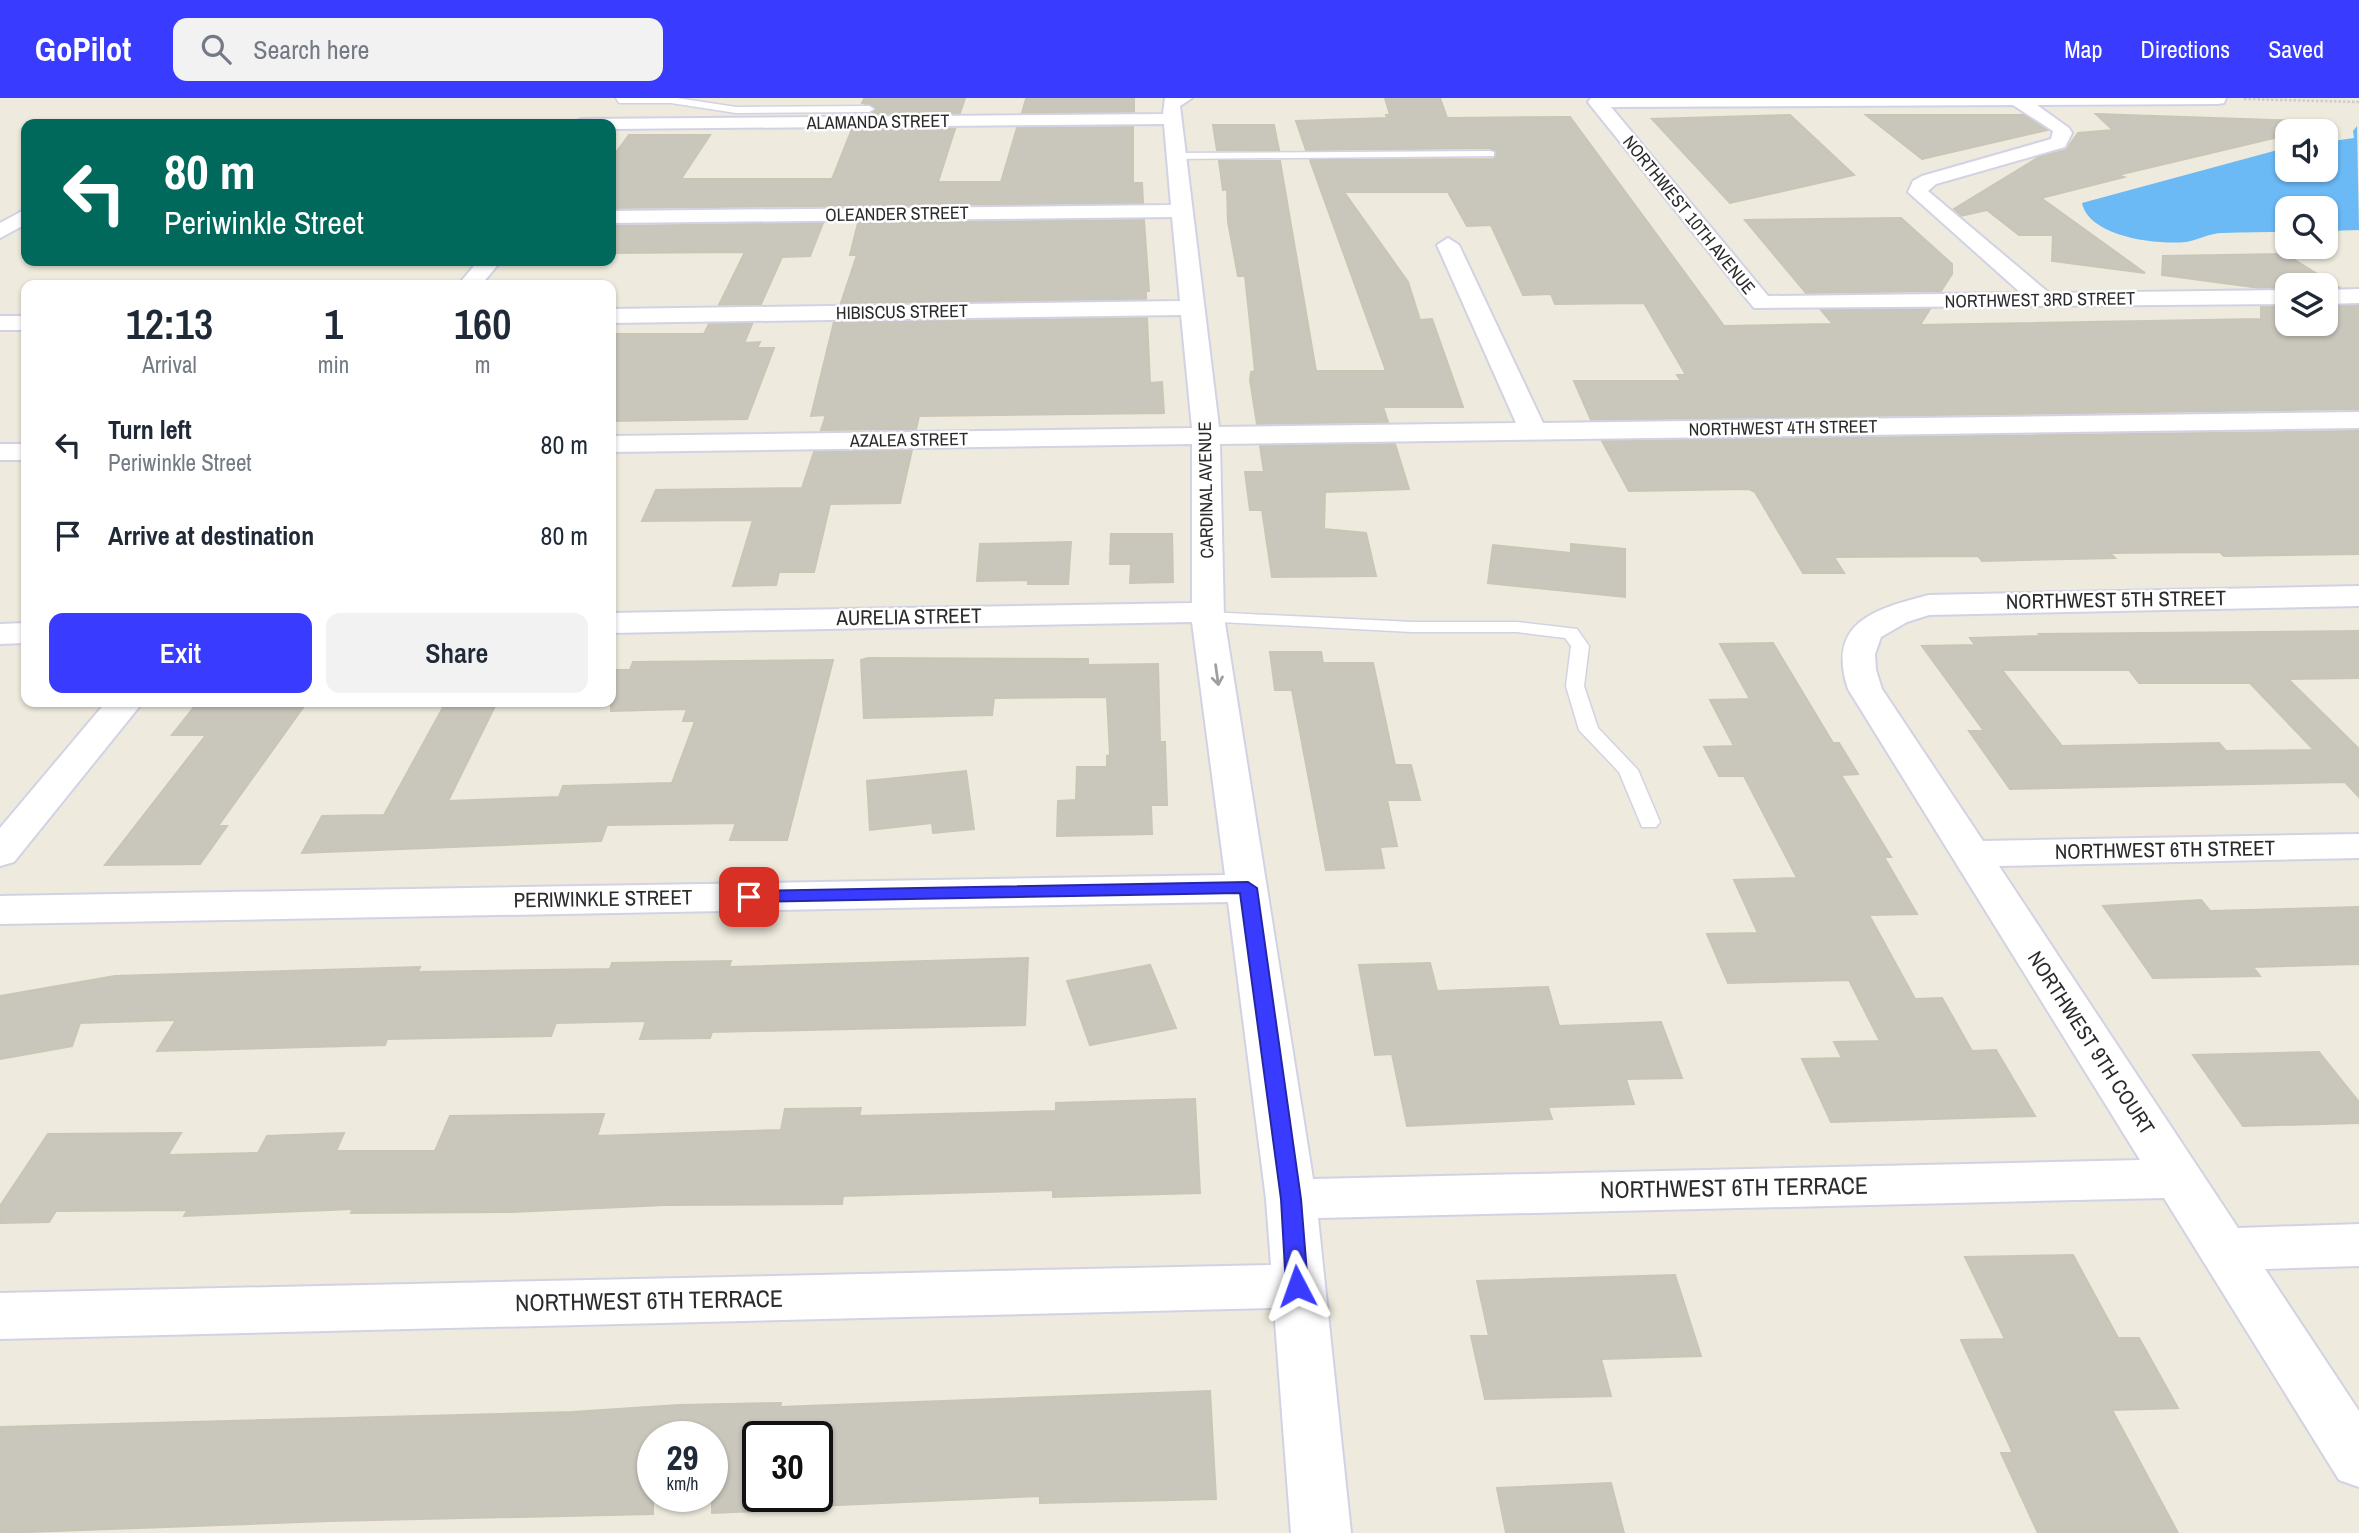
<!DOCTYPE html>
<html lang="en">
<head>
<meta charset="utf-8">
<style>
  body { margin:0; font-family:"Archivo Narrow",sans-serif; background:#f2f2f3; color:#1f2937; height:100vh; display:flex; flex-direction:column; font-size:26px; white-space:nowrap }
  * { box-sizing:border-box; margin:0 }
  p { font-size:23px; color:#747a83 }
  .icon { flex:none; width:38px; height:38px; fill:none; stroke:currentColor; stroke-width:2; stroke-linecap:round; stroke-linejoin:round }
  .map { position:relative; flex:1; overflow:hidden }
  .drawer { position:absolute; left:21px; top:182px; width:595px; height:427px; display:flex; flex-direction:column; background:#fff; border-radius:14px; box-shadow:0 2px 5px #0004 }
  .drawer>* { flex:none }
  .top-card { position:absolute; left:21px; top:21px; width:595px; height:147px; border-radius:14px; box-shadow:0 2px 5px #0004; background:#00695c; color:#fff; overflow:hidden }
  .buttons { position:absolute; left:2275px; top:21px; display:grid; gap:14px }
  .buttons a { display:grid; place-items:center; width:63px; height:63px; border-radius:14px; background:#fff; box-shadow:0 2px 5px #0004; font-size:35px }
  .speed { position:absolute; left:637px; top:1323px; display:flex; gap:14px; font-size:35px; font-weight:700; text-align:center }
  .speed>* { display:grid; place-content:center; width:91px; height:91px; border-radius:50%; background:#fff; box-shadow:0 2px 5px #0004; line-height:1 }
  .speed small { font-size:18px; font-weight:400 }
  .speed .limit { border:4px solid #111; border-radius:10px; background:#fff; color:#111 }
  .pin { position:absolute; display:grid; place-items:center; width:60px; height:60px; color:#fff; margin:-30px; border-radius:14px; box-shadow:0 4px 10px #0006 }
  .me { position:absolute; width:77px; margin:-38px; rotate:356deg; stroke-linejoin:round; filter:drop-shadow(0 0 5px #0008) }
  .turn { display:flex; align-items:center; gap:24px; height:147px; padding:0 28px; font-size:32px }
  .turn .icon { width:91px; height:91px; stroke-width:2.5 }
  .turn b { display:block; font-size:49px; line-height:60px }
  .eta { display:flex; justify-content:space-evenly; align-items:center; height:119px; text-align:center }
  .eta b { font-size:42px; font-weight:600; line-height:49px }
  .primary-button { display:flex; gap:14px; margin-top:auto; padding:14px 28px }
  .primary-button a { flex:1; height:80px; border-radius:14px; background:#393cff; color:#fff; font-size:28px; font-weight:600; line-height:80px; text-align:center }
  .primary-button a+a { background:#f2f2f3; color:#1f2937 }
  ul { padding:0; list-style:none }
  li { display:flex; align-items:center; gap:21px; height:91px; padding:0 28px }
  li div { flex:1 }
  li b { display:block; font-size:26px }
  li em { font-style:normal }
  header { display:flex; align-items:center; gap:42px; box-sizing:border-box; height:98px; padding:0 35px; background:#393cff; color:#fff }
  header strong { font-size:33px }
  nav { display:flex; gap:38px; margin-inline-start:auto; font-size:24px }
  .search { width:490px; height:63px; background:#f2f2f3; display:flex; align-items:center; gap:18px; box-sizing:border-box; padding:0 24px; border-radius:14px; color:#747a83; font-size:26px }
  .map>svg:first-child { display:block }
</style>
</head>
<body>
<header>
<strong>GoPilot</strong>
<div class="search"><svg class="icon" aria-label="search" viewBox="0 0 24 24"><circle cx="10" cy="10" r="6"/><path d="M15 15l6 6"/></svg>Search here</div>
<nav><a>Map</a><a>Directions</a><a>Saved</a></nav>
</header>
<div class="map">
<svg width="2359" height="1435" viewBox="0 0 2359 1435">
  <rect width="100%" height="100%" fill="#eeeadd"/>
  <!-- water -->
  <path fill="#6bb9f5" d="M2357,28L2359,132L2326,133V110H2287V134C2266,134 2244,134 2222,135C2210,135 2198,142 2186,144C2157,147 2089,139 2082,105L2285,50L2287,49V72H2326V44L2354,40L2353,33Z"/>
  <!-- building -->
  <g fill="#c9c6bc" stroke="#cac6b6" stroke-width="2" fill-rule="evenodd">
    <path d="M965,0L960,15L871,16L876,12L875,9L862,5L864,1Z"/>
    <path d="M1134,0V14L1022,15L1026,1Z"/>
    <path d="M1385,0H1440L1447,20L1570,19L1724,228L1833,226L1821,212L1930,211L1920,227L2261,221V209H2287V226H2326V208H2359V311L1591,322L1574,283H1681L1677,277H1686L1644,205L1555,206L1551,196L1523,197L1491,127L1467,128L1448,94H1344L1408,184L1420,222L1432,221L1463,309H1383L1388,324L1257,326L1250,282L1251,274L1255,273L1245,178H1238L1228,124L1227,91L1223,92L1219,63H1280L1316,273H1386L1310,62L1494,61L1497,54L1490,50L1306,52L1296,23L1387,20L1386,17H1390Z"/>
    <path d="M2096,16L2302,23L2303,33H2287V37L2118,77L2124,79L2041,100L2145,175L2052,163L2053,137H2019L1987,112L1961,118L1954,111L2039,59L2066,52L2078,35L2113,32Z"/>
    <path d="M1790,17L1854,77L1730,105L1652,21Z"/>
    <path d="M1866,17H2024L2047,32L1922,61Z"/>
    <path d="M1213,27H1274L1279,52H1217Z"/>
    <path d="M1133,29V85H1142L1143,105L611,110V61L629,37H710L681,81H832L852,31H955L938,84H1001L1017,30Z"/>
    <path d="M1901,120L1952,166V176L1941,193L1806,195L1745,122Z"/>
    <path d="M1144,122L1149,193H1146V201L841,205L857,157H850L858,125Z"/>
    <path d="M823,125L810,158L782,159L761,206L719,207L745,154L611,155V128Z"/>
    <path d="M2285,156L2338,189L2260,190L2162,177L2163,158Z"/>
    <path d="M1147,220L1150,285L1162,284L1164,315L919,318L916,331L821,332L826,317L811,318L834,224Z"/>
    <path d="M709,226H752L744,245L760,244L757,250H774L747,321L611,323V236H704Z"/>
    <path d="M2359,333V456L2224,458L2220,454L2110,455L2115,460L1982,463L1978,458L1834,459L1844,475H1803L1755,394L1749,391L1629,393L1602,343Z"/>
    <path d="M1395,346L1409,391L1325,394L1324,431L1366,435L1376,478L1272,479L1262,412H1250L1245,374H1264L1260,348Z"/>
    <path d="M912,352L900,405L830,406L814,474H779L776,487L733,488L753,422L642,423L656,392L802,390L814,354Z"/>
    <path d="M1111,436H1172L1173,484L1130,485L1131,466H1110Z"/>
    <path d="M1071,444L1068,486H1028V482L977,483L980,446Z"/>
    <path d="M1571,446L1625,451V499L1488,485L1493,447L1571,455Z"/>
    <path d="M2359,533V580L2288,581L2359,651V699L2345,684L2010,691L1969,633H1984L1922,548L1975,547L1970,540L2041,538L2039,536ZM2002,572H2129L2139,585H2250L2314,652L2226,653L2219,645L2062,648Z"/>
    <path d="M1773,545L1833,645H1839L1858,676L1841,677L1891,759H1884L1917,816L1869,817L1915,901L1942,900L1972,953L1996,952L2035,1018L1831,1024L1802,961L1842,960L1834,944L1880,943L1849,882L1728,885L1707,836L1758,835L1734,782L1797,780L1744,678H1719L1704,649L1734,648L1710,602L1750,601L1720,546Z"/>
    <path d="M1270,554H1321L1323,565H1373L1395,667H1411L1420,702H1387L1397,748L1380,749L1384,770L1326,772L1292,592H1275Z"/>
    <path d="M868,560L1088,561V567L1158,566L1160,644H1165L1167,707H1151L1152,736L1057,738L1058,703L1076,702L1077,669H1107V658L1110,657L1107,599L994,600L992,617L864,620L861,562Z"/>
    <path d="M833,562L787,742H730L736,725L607,727L601,743L302,755L322,718L384,717L446,604H497L448,703L559,699L563,688L672,685L695,623H683L687,611L611,613V572H630L633,564Z"/>
    <path d="M198,604H307L218,728H227L200,766L105,767L206,637H172Z"/>
    <path d="M966,673L974,731L933,735L932,725L870,732L867,683Z"/>
    <path d="M2201,802L2210,813L2359,809V866L2253,869L2260,878L2153,880L2103,808Z"/>
    <path d="M1028,860L1025,927L712,934L710,940L640,941L646,923L556,925L551,938L387,941L385,947L157,953L176,922L80,925L72,948L0,961V898L115,878L420,869L418,874L610,871L612,865L731,863L729,869Z"/>
    <path d="M1430,865L1437,893L1548,889L1559,928L1661,924L1682,980L1626,981L1634,1006L1548,1009L1552,1021L1407,1028L1392,956L1375,957L1359,867Z"/>
    <path d="M1150,867L1176,930L1090,947L1067,883Z"/>
    <path d="M2319,954L2359,1004V1025L2243,1028L2193,957Z"/>
    <path d="M1195,1001L1200,1095L1053,1099V1092L843,1098L842,1106L665,1107L512,1114L351,1115L353,1111L184,1118L188,1112L56,1113L49,1124L0,1125V1108L48,1036L181,1035L168,1057L258,1055L267,1038L344,1035L336,1053H435L450,1018L604,1016L597,1038L781,1032L785,1011L861,1010L859,1018L1056,1013V1005Z"/>
    <path d="M2073,1157L2118,1240H2139L2178,1310L2112,1312L2178,1435H2038L2001,1355H2013L1961,1242L2005,1241L1965,1159Z"/>
    <path d="M1675,1177L1701,1258L1601,1261L1611,1298L1485,1301L1471,1238H1489L1477,1183Z"/>
    <path d="M1210,1293L1216,1401L1040,1405V1398L817,1408V1339H758V1413L712,1415V1339H653V1416L329,1423L0,1435V1329L572,1314L679,1307L781,1305L780,1309Z"/>
    <path d="M1611,1385L1624,1435H1506L1497,1390Z"/>
  </g>
  <g fill="none" stroke-linecap="round" stroke-linejoin="round">
    <!-- service casing -->
    <g stroke="#d2d2e5" stroke-width="3">
      <g id="service">
        <path d="M616,0H677L736,9L869,8L874,11L869,14L736,15L671,5H619Z"/>
        <path d="M1490,53L1494,54V58L1178,61L1173,58L1178,55Z"/>
        <path d="M1208,514L1412,524H1517L1577,531L1589,548L1584,588L1598,630L1638,672L1660,724L1656,729H1642L1619,674L1579,632L1566,588L1571,548L1565,540L1517,534H1412L1202,523L1199,519Z"/>
      </g>
    </g>
    <!-- minor casing -->
    <g stroke="#d2d2e5" stroke-width="4">
      <g id="minor">
        <path d="M1165,0H1192L1180,8L1219,329L1516,325L1437,147L1448,140L1459,147L1543,325L2359,314V330L1220,346L1224,519L1313,1081L2140,1062L1848,591C1826,524 1875,511 1929,497L2359,488V508L1929,517L1907,524L1881,539L1875,556L1876,572L1882,591L1983,743L2359,736V760L1999,768L2238,1130L2359,1126V1168L2265,1171L2359,1313V1389L2339,1382L2164,1100L1318,1120L1351,1435H1291L1274,1210L0,1241V1195L1271,1167L1266,1101L1228,804L0,826V798L1225,777L1192,524L611,535V515L1192,505V346L611,354V338L1192,330L1181,217L611,225V211L1180,203L1172,119L611,125V113L1171,107L1164,26L611,31V26H572L581,21L1163,16Z"/>
        <path d="M1591,0H2226L2224,5L2218,6L2037,7L2069,30L2072,35L2065,49L1936,86L1928,93L2049,195L2287,192V206L1754,210L1591,8L1588,4ZM2013,7L2053,33L2051,41L1922,78L1913,83L1908,94L2021,195L1768,198L1611,9Z"/>
        <path d="M26,111V126L0,140V125Z"/>
        <path d="M478,163H501L481,187H458Z"/>
        <path d="M2359,191V205L2326,206V192Z"/>
        <rect x="0" y="218" width="26" height="14"/>
        <rect x="0" y="346" width="26" height="16"/>
        <path d="M26,525V545L0,546V526Z"/>
        <path d="M106,604H143L14,764L0,768V730Z"/>
      </g>
    </g>
    <!-- path -->
    <path stroke="#ccc" stroke-width="2.5" stroke-dasharray="2.5 2" stroke-linecap="butt" d="M2244,1L2359,4"/>
    <!-- service -->
    <use href="#service" fill="#fff" fill-rule="evenodd"/>
    <!-- minor -->
    <use href="#minor" fill="#fff" fill-rule="evenodd"/>
  </g>
  <!-- one-way arrows -->
  <defs><path id="oneway-shaft" d="M-6 0H5M1.5-3L5.5 0L1.5 3" fill="none" stroke-width="1.6" stroke-linecap="round" stroke-linejoin="round" transform="scale(1.75)"/></defs>
  <use stroke="#a0a0a0" href="#oneway-shaft" transform="translate(1217 577) rotate(82)"/>
  <!-- route -->
  <path fill="#393cff" stroke="#2527a6" stroke-width="2" d="M1248,784L1257,790L1301,1101L1308,1188L1305,1194L1297,1197L1289,1194L1286,1188L1281,1101L1240,795L749,804L740,799L749,793Z"/>
  <g text-anchor="middle" stroke-width="5" stroke-linejoin="round" paint-order="stroke">
    <!-- far-street labels -->
    <g font-size="18" fill="#2b2b2b" stroke="#fff">
      <text transform="translate(878 24) rotate(-1)" y="6">ALAMANDA STREET</text>
      <text transform="translate(897 116) rotate(-1)" y="6">OLEANDER STREET</text>
      <text transform="translate(1689 117) rotate(51)" y="6">NORTHWEST 10TH AVENUE</text>
      <text transform="translate(2040 202) rotate(-1)" y="6">NORTHWEST 3RD STREET</text>
      <text transform="translate(902 214) rotate(-1)" y="6">HIBISCUS STREET</text>
      <text transform="translate(1783 330) rotate(-1)" y="6">NORTHWEST 4TH STREET</text>
      <text transform="translate(909 342) rotate(-1)" y="6">AZALEA STREET</text>
      <text transform="translate(1206 392) rotate(-91)" y="6">CARDINAL AVENUE</text>
    </g>
    <!-- street labels -->
    <g font-size="21" fill="#2b2b2b" stroke="#fff">
      <text transform="translate(2116 502) rotate(-1)" y="7">NORTHWEST 5TH STREET</text>
      <text transform="translate(909 519) rotate(-1)" y="7">AURELIA STREET</text>
      <text transform="translate(2165 752) rotate(-1)" y="7">NORTHWEST 6TH STREET</text>
      <text transform="translate(603 801) rotate(-1)" y="7">PERIWINKLE STREET</text>
      <text transform="translate(2091 945) rotate(57)" y="7">NORTHWEST 9TH COURT</text>
    </g>
    <!-- near-street labels -->
    <g font-size="24" fill="#2b2b2b" stroke="#fff">
      <text transform="translate(1734 1090) rotate(-1)" y="8">NORTHWEST 6TH TERRACE</text>
      <text transform="translate(649 1203) rotate(-1)" y="8">NORTHWEST 6TH TERRACE</text>
    </g>
  </g>
</svg>
<div class="buttons">
<a><svg class="icon" aria-label="sound" viewBox="0 0 24 24"><path d="M4 9h4l5-4v14l-5-4H4zM17 9q2 3 0 6"/></svg></a>
<a><svg class="icon" aria-label="search" viewBox="0 0 24 24"><circle cx="10" cy="10" r="6"/><path d="M15 15l6 6"/></svg></a>
<a><svg class="icon" aria-label="layers" viewBox="0 0 24 24"><path d="M12 4l9 5-9 5-9-5zM3 14l9 5 9-5"/></svg></a>
</div>
<div class="speed"><div>29<small>km/h</small></div><div class="limit">30</div></div>
<div class="pin" style="left:749px;top:799px;background:#d93025"><svg class="icon" aria-label="arrive" viewBox="0 0 24 24"><path d="M6 21V4h12l-3 4 3 4H6"/></svg></div>
<svg class="me" style="left:1297px;top:1188px" viewBox="-20 -20 40 40"><path d="M0-17L14 15 0 8-14 15z" fill="#393cff" stroke="#fff" stroke-width="4"/></svg>
<div class="top-card">
<div class="turn"><svg class="icon" aria-label="left" viewBox="0 0 24 24"><path d="M17 20v-9H6M10 6l-5 5 5 5"/></svg><div><b>80 m</b>Periwinkle Street</div></div>
</div>
<section class="drawer">
<div class="eta">
<div><b>12:13</b><p>Arrival</p></div>
<div><b>1</b><p>min</p></div>
<div><b>160</b><p>m</p></div>
</div>
<ul>
<li><svg class="icon" aria-label="left" viewBox="0 0 24 24"><path d="M17 20v-9H6M10 6l-5 5 5 5"/></svg><div><b>Turn left</b><p>Periwinkle Street</p></div><em>80 m</em></li>
<li><svg class="icon" aria-label="arrive" viewBox="0 0 24 24"><path d="M6 21V4h12l-3 4 3 4H6"/></svg><div><b>Arrive at destination</b></div><em>80 m</em></li>
</ul>
<div class="primary-button"><a>Exit</a><a>Share</a></div>
</section>
</div>
</body>
</html>
